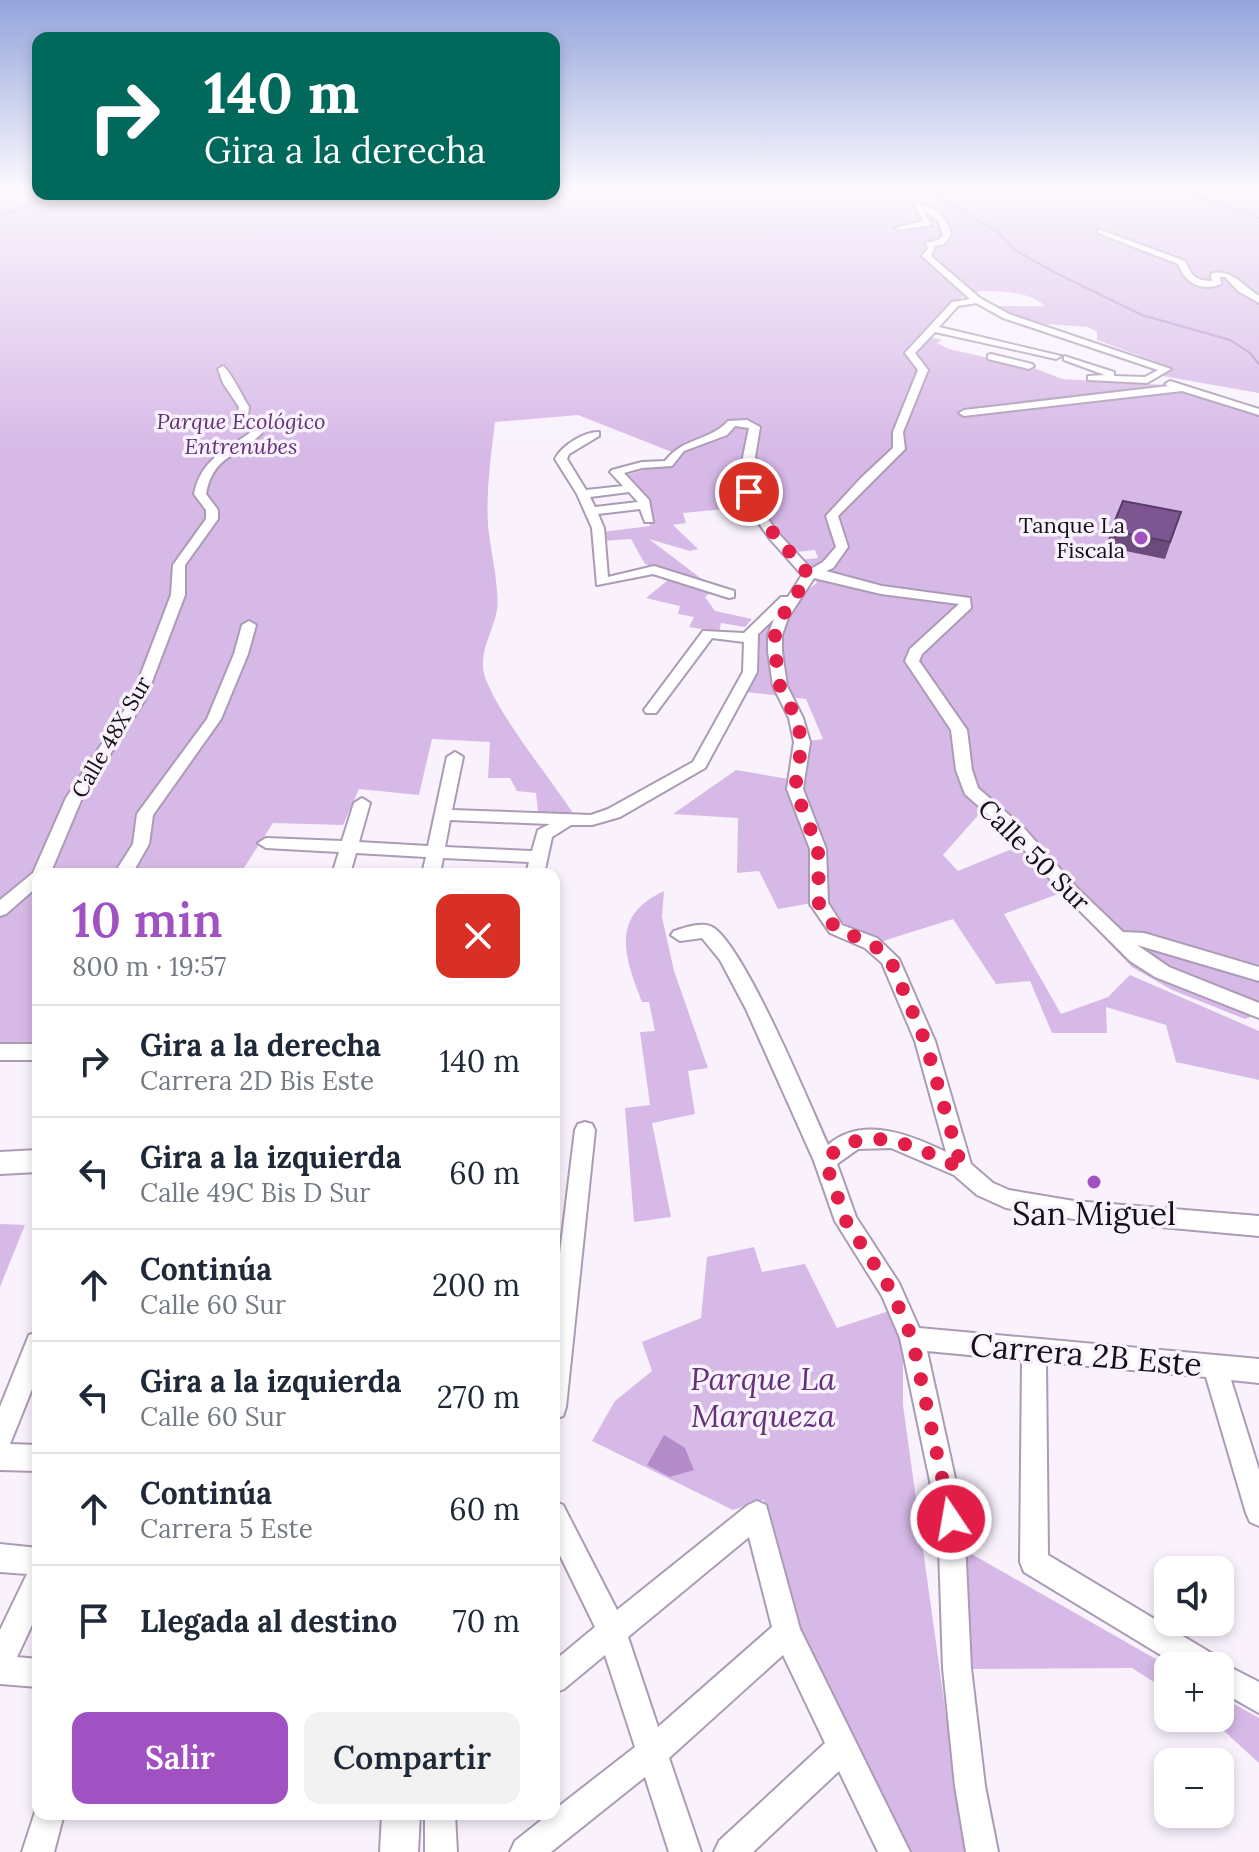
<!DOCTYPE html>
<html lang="es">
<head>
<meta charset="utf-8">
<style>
  body { margin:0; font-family:Lora,serif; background:#f2f2f3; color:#1f2937; height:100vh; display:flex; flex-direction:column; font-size:30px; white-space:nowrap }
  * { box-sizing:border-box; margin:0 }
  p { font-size:26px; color:#747a83 }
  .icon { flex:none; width:44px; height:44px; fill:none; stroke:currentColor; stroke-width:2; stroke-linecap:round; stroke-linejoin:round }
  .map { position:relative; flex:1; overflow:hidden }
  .sheet { position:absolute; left:32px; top:868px; width:528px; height:952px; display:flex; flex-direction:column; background:#fff; border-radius:16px; box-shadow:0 4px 12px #0003 }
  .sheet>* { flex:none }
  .hud { position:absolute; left:32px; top:32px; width:528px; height:168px; border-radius:16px; box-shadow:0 4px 12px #0003; background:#00695c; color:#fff; overflow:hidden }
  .tools { position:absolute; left:1154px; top:1556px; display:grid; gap:16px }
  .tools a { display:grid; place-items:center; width:80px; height:80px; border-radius:16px; background:#fff; box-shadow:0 4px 12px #0003; font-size:40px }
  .pin { position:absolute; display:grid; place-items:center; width:68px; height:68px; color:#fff; margin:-34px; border:4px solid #fff; border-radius:50%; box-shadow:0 2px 8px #0007 }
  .me { position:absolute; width:88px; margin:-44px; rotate:348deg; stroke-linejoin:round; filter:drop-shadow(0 0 6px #0008) }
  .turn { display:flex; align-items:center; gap:28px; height:168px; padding:0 40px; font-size:36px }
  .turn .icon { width:104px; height:104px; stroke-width:2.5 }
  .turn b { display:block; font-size:56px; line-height:68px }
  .round { display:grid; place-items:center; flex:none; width:84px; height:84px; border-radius:16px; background:#f2f2f3 }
  .head { display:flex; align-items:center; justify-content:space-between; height:136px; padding:0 40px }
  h1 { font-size:48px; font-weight:600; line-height:60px; color:#a052c3 }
  .button { display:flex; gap:16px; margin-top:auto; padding:16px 40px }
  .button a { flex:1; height:92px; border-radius:16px; background:#a052c3; color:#fff; font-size:32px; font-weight:600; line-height:92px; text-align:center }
  .button a+a { background:#f2f2f3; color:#1f2937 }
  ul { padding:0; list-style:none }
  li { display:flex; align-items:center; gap:24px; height:112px; padding:0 40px; border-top:2px solid #e0e1e3 }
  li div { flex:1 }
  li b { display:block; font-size:30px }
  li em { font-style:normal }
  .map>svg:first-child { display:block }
</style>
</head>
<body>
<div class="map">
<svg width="1259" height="1852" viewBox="0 0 1259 1852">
  <rect width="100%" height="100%" fill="#f9f2fd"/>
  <!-- green -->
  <g fill="#d7b9e7" fill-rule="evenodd">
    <path d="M0,191H38V194H554V191H1259V393L1162,376L1173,368L1097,340V332L1088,327L1032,323L995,306H1045C1033,295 1021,294 1005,292C962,286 947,305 920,335L942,340L937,343L949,349L1037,369L1062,379L1164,385L1259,415V1014L1245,1019L1172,990L1132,967L1061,893L1004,914L1061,1014L1108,997L1130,975L1259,1031V1080L1176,1062L1166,1025L1106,1007L1107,1033H1052L1030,981L996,984L953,919L880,942C857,932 836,926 829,900L778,909L759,871L737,873L738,818L673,814L736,770L806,782L809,741L823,739L806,699L746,692L759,664C757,656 753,647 756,639C762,620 801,595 817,583L800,560L818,558L815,550L796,552L777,535L756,506L683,513L686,523L673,525L698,549L690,551L649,539L715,589L705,597L715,611L752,619L745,627L721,623L719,632L689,627L694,617L678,614L680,606L646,598L674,575L645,564L631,539L603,541L602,532L650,526L647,505L626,475L654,467L671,468L682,456L578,415L495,422C491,456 486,490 488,525C490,548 500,589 497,610C493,633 476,655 486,680C503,721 547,774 573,813L539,820L536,793L517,791L510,778H488L490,742L432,739L419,795L359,789L343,825L273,823L240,874H38V1055L0,1053ZM981,812L1019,846L958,871L943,855Z"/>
    <path d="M664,891L662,917L674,971L708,1068L688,1071L695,1114L652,1123L671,1217L634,1222L625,1108L650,1105L640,1032L655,1031L649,1002H642C624,956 610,916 664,891Z"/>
    <path d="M0,1224L25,1225L0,1287Z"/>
    <path d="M754,1247L762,1272L805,1264L837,1328L892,1310L903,1345V1405L965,1852H909L796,1629L764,1500L733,1510L592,1441L615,1401L652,1371L642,1342L701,1318L707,1257Z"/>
    <path d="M961,1548L1168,1666V1691L1132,1668L973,1669Z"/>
    <path d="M1220,1696L1259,1718V1763L1210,1718H1220Z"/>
  </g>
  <!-- water -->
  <path fill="#b48bc9" d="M664,1435L685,1448L694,1470L670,1477L647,1465Z"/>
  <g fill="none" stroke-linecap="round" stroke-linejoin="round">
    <!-- stream -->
    <g stroke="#b48bc9" stroke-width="2">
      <path d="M932,191L997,232L1018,252L1058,274L1142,315L1230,340L1250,353L1259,364"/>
      <path d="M1184,191L1259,218"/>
      <path d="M0,217L57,194"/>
    </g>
    <!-- minor casing -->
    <g stroke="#ac9bb5" stroke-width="4">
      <g id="minor">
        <path d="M914,204C934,205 947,216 951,235L944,244L935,246L931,256L980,298L1009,314L1171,369L1147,383L1088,380V376L1105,375L1064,360V356L1114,372V376L1145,377L1158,370L1003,318L976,303L958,306L939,327L1061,356L1056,359L935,332L915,353L928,370L903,432L905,449L838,516L848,547L833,568L826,571L882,586L970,598L971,608L922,654L919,661L967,730L972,770L978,788L1023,827L1077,888L1123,932L1144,933L1259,967V981L1137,945L1169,967L1259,1003V1018L1155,977L1130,961L1065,896L1011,835L965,794L956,770L951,730L905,661L910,649L959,604L881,594L814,578L788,618L782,635V651L787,686L803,718L810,742L803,789L826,849L828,903L842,925L877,938L899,959L935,1041L971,1164L993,1183L1009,1190L1074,1201L1259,1216V1236L1074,1219L1006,1208L977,1195L954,1175L891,1148L858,1149L837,1164L856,1217L899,1283L919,1328L1259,1359V1383L1231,1380L1259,1470V1526L1250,1522L1246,1513L1206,1377L1046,1362L1048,1555L1216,1656L1218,1661L1259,1682V1713L1220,1691V1666H1179L1024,1572L1020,1562L1022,1360L927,1351L964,1519L971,1668L985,1786L998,1852H966L955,1786L943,1668L938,1519L900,1338L882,1296L835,1221L814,1161L746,1009L720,960L702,938L680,941L671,935L674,931C683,928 700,922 710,926C741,937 811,1108 828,1145C862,1115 911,1135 946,1152L915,1041L882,963L865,948L830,933L810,904V849L787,789L794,742L789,718L773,686L768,651V635L774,619L758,634L757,672L705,768L620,817L592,825H571L552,837L544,874H526L529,862L443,858L440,874H422L426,857L356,853L350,874H332L339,852L266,848L258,843L266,838L342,841L354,803L362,798L370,803L359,842L428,846L447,757L455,752L463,757L452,810L591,815L608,809L693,762L743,672L744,642L712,638L656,713H646L644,710L703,631L744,633L781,597H788L802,575L770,539L740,497L750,481L743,457L749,428L735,426L727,435L684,451L672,466L642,468L624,473L649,500L653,522H645L640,509L598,514L604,528L608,577L654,566L734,591V597L729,598L653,574L597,585L592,528L577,494L555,459C561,446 585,431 599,432V436L569,454L567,459L586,490L623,486L610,472L612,470L642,462L665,461C685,436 709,442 728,421L747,420L760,427L755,457L762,481L752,497L778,533L811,569L823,562L836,547L826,516L861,478L893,448V432L918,370L905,353L952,302L970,299L922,256L928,248L926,243L938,240L943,235L938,221L923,210L931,225L899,230L895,228L923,221ZM629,492L638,502L595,507L590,497ZM450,820L550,824L538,830L532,851L445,847Z"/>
        <path d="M1098,229L1185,261C1193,277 1194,280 1212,281L1211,274C1230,267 1243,286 1259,296V303L1238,291L1225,277H1220L1221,284C1202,292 1185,284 1178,264L1098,233Z"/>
        <path d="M991,354L1032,364L1034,366L1029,369L988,359V355Z"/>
        <path d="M223,366C231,372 242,396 249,407L248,416L259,423L262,433C238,457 213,455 206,494L218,510V519L185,565V595L145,700L82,798L50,874H38V886L6,914L0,916V900L33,873L66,798L131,700L171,595L173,565L206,519V510L194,494C201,459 225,451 251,432L250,427L237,417L239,407L223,383L218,369Z"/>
        <path d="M1170,381L1259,409V415L1182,391L964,416L959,413L964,410L1168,386L1165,384Z"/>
        <path d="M249,621L256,625L248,654L221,719L153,815L149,844L132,874H114L133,844L137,814L207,719L234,654L242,625Z"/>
        <rect x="0" y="1044" width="38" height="16"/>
        <path d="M585,1122L592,1124L595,1130L566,1407L563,1416L554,1419V1302L575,1130L578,1124Z"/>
        <path d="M38,1332V1374L10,1444L38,1445V1471L0,1470V1407L29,1335Z"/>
        <path d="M554,1501L563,1505L617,1610L748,1505L757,1501L766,1505L800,1629L910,1852H878L839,1771L753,1852H714L719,1841L825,1743L783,1655L669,1758L701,1852H669L645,1777L551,1852H510L515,1841L549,1814H554V1810L635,1747L605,1655L564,1689L554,1693V1661L595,1627L554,1543ZM749,1537L772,1627L658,1727L628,1637Z"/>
        <path d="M0,1544L38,1548V1612L17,1657L38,1659V1687L0,1684V1630L27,1574L0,1572Z"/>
        <path d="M38,1803V1814H64L54,1852H22Z"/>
        <path d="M425,1814H455L457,1852H425Z"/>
      </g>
    </g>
    <!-- tertiary casing -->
    <g stroke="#ac9bb5" stroke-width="4">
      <g id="tertiary">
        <path d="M38,1150V1172L0,1174V1152Z"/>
        <path d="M382,1814H420L418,1852H380Z"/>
      </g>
    </g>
    <!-- minor -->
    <use href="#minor" fill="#fff" fill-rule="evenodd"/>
    <!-- tertiary -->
    <use href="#tertiary" fill="#fff" fill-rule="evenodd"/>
  </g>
  <!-- wall -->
  <path fill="#6b4a7c" d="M1181,512L1165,559L1106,547L1111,530Z"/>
  <!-- building -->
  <path fill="#7c5690" stroke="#573c65" stroke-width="2" d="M1123,501L1181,512L1170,542L1111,530Z"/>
  <!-- sky -->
  <linearGradient id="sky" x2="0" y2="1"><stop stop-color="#93a4dc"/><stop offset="0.42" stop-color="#fcf9fe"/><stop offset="1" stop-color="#fcf9fe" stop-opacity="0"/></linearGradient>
  <rect width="1259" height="450" fill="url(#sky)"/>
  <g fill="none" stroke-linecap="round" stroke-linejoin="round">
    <!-- route -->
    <path stroke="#e11d48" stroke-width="14" stroke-dasharray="0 25.2" d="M749,492L746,497L753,509L809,575L781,618L775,635V651L780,686L796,718L802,742L795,789L818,849L819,904L836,929L871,943L890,959L925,1041L962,1169C921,1149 863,1117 825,1161L846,1221L891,1290L912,1338L951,1519"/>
  </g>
  <!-- markers -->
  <g fill="#a052c3" stroke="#f9f2fd" stroke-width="3">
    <circle cx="1141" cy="538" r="8"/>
    <circle cx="1094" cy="1182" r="8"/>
  </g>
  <g text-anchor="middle" stroke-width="7" stroke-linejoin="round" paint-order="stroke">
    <!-- far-park labels -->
    <g font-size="22" font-style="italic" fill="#63307a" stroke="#f9f2fd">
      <text x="241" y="429">Parque Ecológico<tspan x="241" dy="25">Entrenubes</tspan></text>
    </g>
    <!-- far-poi labels -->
    <g font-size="22" fill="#150f18" stroke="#f9f2fd" text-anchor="end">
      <text x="1125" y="533">Tanque La<tspan x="1125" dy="25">Fiscala</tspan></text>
    </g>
    <!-- far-street labels -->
    <g font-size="22" fill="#150f18" stroke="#f9f2fd">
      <text transform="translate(111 737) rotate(-60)" y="8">Calle 48X Sur</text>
    </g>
    <!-- street labels -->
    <g font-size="26" fill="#150f18" stroke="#f9f2fd">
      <text transform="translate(1034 855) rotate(45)" y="9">Calle 50 Sur</text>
    </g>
    <!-- near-poi labels -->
    <g font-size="32" fill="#150f18" stroke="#f9f2fd">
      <text x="1094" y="1225">San Miguel</text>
    </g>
    <!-- near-street labels -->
    <g font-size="32" fill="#150f18" stroke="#f9f2fd">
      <text transform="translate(1086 1355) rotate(5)" y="11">Carrera 2B Este</text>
    </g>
    <!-- near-park labels -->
    <g font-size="32" font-style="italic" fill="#63307a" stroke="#f9f2fd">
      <text x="763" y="1390">Parque La<tspan x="763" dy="37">Marqueza</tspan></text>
    </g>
  </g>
</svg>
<div class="tools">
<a><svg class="icon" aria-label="sound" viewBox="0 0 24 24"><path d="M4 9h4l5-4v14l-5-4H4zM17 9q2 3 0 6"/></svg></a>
<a>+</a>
<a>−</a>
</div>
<div class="pin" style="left:749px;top:492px;background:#d93025"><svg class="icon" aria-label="arrive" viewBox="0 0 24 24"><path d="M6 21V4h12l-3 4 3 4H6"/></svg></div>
<svg class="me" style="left:951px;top:1519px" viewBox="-20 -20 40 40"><circle r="17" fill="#e11d48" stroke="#fff" stroke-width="3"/><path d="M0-11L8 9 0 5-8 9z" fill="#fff"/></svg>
<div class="hud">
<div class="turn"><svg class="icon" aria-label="right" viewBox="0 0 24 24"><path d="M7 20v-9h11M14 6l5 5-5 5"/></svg><div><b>140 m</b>Gira a la derecha</div></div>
</div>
<section class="sheet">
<div class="head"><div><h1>10 min</h1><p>800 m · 19:57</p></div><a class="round" style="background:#d93025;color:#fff"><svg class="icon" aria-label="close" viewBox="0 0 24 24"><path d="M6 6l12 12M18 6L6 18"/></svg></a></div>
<ul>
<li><svg class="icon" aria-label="right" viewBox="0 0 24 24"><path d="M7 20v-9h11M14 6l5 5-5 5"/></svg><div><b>Gira a la derecha</b><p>Carrera 2D Bis Este</p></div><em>140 m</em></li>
<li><svg class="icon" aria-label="left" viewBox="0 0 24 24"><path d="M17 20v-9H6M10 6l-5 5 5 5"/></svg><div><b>Gira a la izquierda</b><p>Calle 49C Bis D Sur</p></div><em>60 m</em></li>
<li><svg class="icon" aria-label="ahead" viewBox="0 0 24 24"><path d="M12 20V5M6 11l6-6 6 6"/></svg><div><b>Continúa</b><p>Calle 60 Sur</p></div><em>200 m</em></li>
<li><svg class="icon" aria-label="left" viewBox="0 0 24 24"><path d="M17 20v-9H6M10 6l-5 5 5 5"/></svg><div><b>Gira a la izquierda</b><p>Calle 60 Sur</p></div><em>270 m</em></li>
<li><svg class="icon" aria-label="ahead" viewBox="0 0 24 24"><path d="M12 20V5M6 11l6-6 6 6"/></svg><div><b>Continúa</b><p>Carrera 5 Este</p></div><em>60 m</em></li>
<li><svg class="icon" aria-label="arrive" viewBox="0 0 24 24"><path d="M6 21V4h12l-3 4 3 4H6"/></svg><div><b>Llegada al destino</b></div><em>70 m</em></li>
</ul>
<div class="button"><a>Salir</a><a>Compartir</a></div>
</section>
</div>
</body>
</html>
